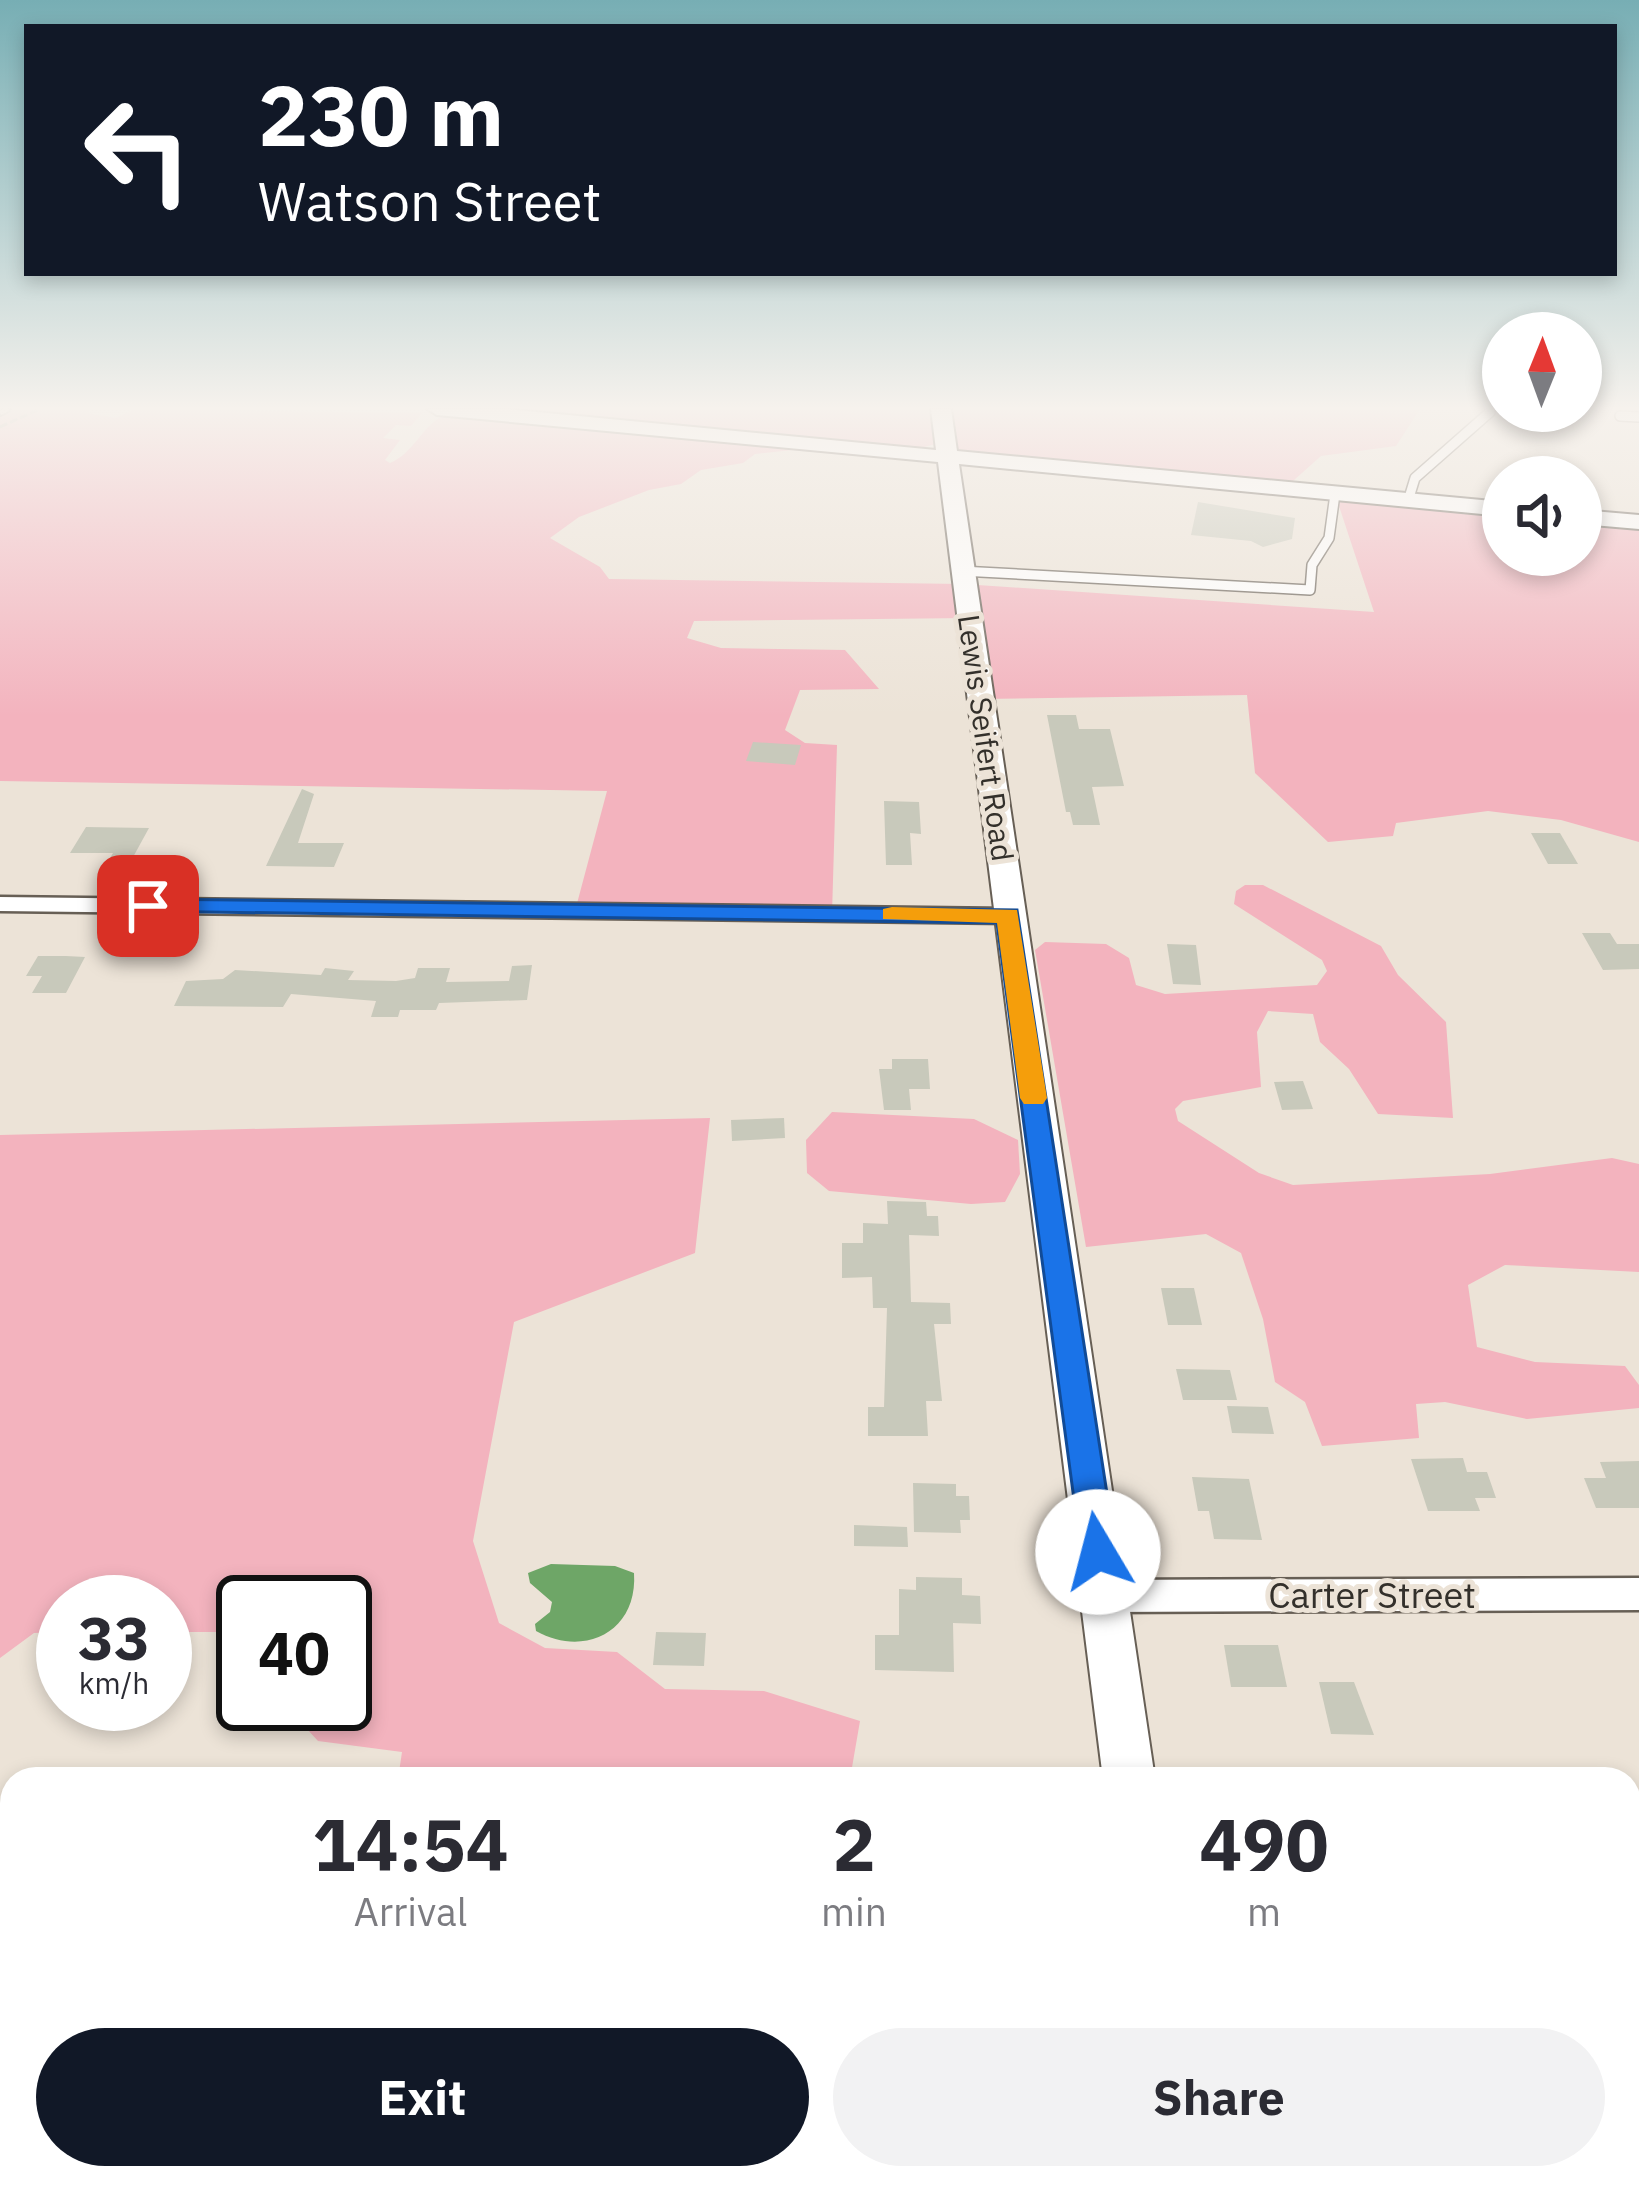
<!DOCTYPE html>
<html lang="en">
<head>
<meta charset="utf-8">
<style>
  body { margin:0; font-family:"IBM Plex Sans",sans-serif; background:#f2f2f3; color:#2b2b33; height:100vh; display:flex; flex-direction:column; font-size:45px; white-space:nowrap }
  * { box-sizing:border-box; margin:0 }
  p { font-size:39px; color:#7c7c81 }
  .icon { flex:none; width:66px; height:66px; fill:none; stroke:currentColor; stroke-width:2; stroke-linecap:round; stroke-linejoin:round }
  .map { position:relative; flex:1; overflow:hidden }
  .sheet { position:absolute; left:0px; top:1767px; width:1641px; height:423px; display:flex; flex-direction:column; background:#fff; border-radius:36px 36px 0 0; box-shadow:0 6px 18px #0003 }
  .sheet>* { flex:none }
  .guide { position:absolute; left:24px; top:24px; width:1593px; height:252px; border-radius:0px; box-shadow:0 6px 18px #0003; background:#111827; color:#fff; overflow:hidden }
  .needle { width:78px; rotate:1deg }
  .buttons { position:absolute; left:1482px; top:312px; display:grid; gap:24px }
  .buttons a { display:grid; place-items:center; width:120px; height:120px; border-radius:50%; background:#fff; box-shadow:0 6px 18px #0003; font-size:60px }
  .speed { position:absolute; left:36px; top:1575px; display:flex; gap:24px; font-size:60px; font-weight:700; text-align:center }
  .speed>* { display:grid; place-content:center; width:156px; height:156px; border-radius:50%; background:#fff; box-shadow:0 6px 18px #0003; line-height:1 }
  .speed small { font-size:30px; font-weight:400 }
  .speed .limit { border:6px solid #111; border-radius:18px; background:#fff; color:#111 }
  .pin { position:absolute; display:grid; place-items:center; width:102px; height:102px; color:#fff; margin:-51px; border-radius:24px; box-shadow:0 6px 18px #0006 }
  .me { position:absolute; width:132px; margin:-66px; rotate:352deg; stroke-linejoin:round; filter:drop-shadow(0 0 9px #0008) }
  .turn { display:flex; align-items:center; gap:42px; height:252px; padding:0 36px; font-size:54px }
  .turn .icon { width:156px; height:156px; stroke-width:2.5 }
  .turn b { display:block; font-size:84px; line-height:102px }
  .eta { display:flex; justify-content:space-evenly; align-items:center; height:204px; text-align:center }
  .eta b { font-size:72px; font-weight:800; line-height:84px }
  .cta { display:flex; gap:24px; margin-top:auto; padding:24px 36px }
  .cta a { flex:1; height:138px; border-radius:72px; background:#111827; color:#fff; font-size:48px; font-weight:800; line-height:138px; text-align:center }
  .cta a+a { background:#f2f2f3; color:#2b2b33 }
  .map>svg:first-child { display:block }
</style>
</head>
<body>
<div class="map">
<svg width="1639" height="2189" viewBox="0 0 1639 2189">
  <rect width="100%" height="100%" fill="#ece3d7"/>
  <!-- green -->
  <g fill="#f3b3be">
    <path d="M8,409H92L87,413L116,418L134,409L422,413L411,426L396,425L383,438L400,440L385,460L390,463C414,453 421,427 445,414L802,449L755,454L743,463L701,470L681,484L649,490L579,517L550,538L600,567L609,579L963,584L1374,612L1335,494L1503,509V555H1581V517L1639,522V842L1561,820L1488,811L1396,823L1393,836L1328,842L1255,773L1247,695L980,699L968,618L694,621L687,638L721,648L845,650L879,689L800,690L785,730L805,743L837,745L832,914L575,911L607,791L0,781V413Z"/>
    <path d="M492,409H932L936,444L916,449Z"/>
    <path d="M941,409H1420L1396,446L1321,456L1284,489L948,457Z"/>
    <path d="M1245,885H1263L1381,946L1398,975L1446,1022L1453,1118L1378,1114L1349,1069L1320,1042L1313,1014L1268,1011L1257,1032L1261,1087L1183,1101L1175,1109L1178,1121L1259,1173L1293,1185L1490,1174L1612,1158L1639,1164V1272L1505,1265L1468,1285L1477,1347L1535,1362L1625,1366L1639,1385V1408L1527,1419L1445,1402L1416,1404L1419,1438L1322,1446L1305,1402L1275,1382L1263,1319L1241,1253L1206,1234L1086,1247L1035,950L1045,942L1106,944L1129,958L1136,985L1165,994L1317,985L1327,971L1322,960L1234,904L1236,891Z"/>
    <path d="M832,1112L974,1119L1018,1140L1020,1174L1005,1202L971,1204L829,1191L807,1173L806,1140Z"/>
    <path d="M710,1118L695,1253L514,1322L473,1541L499,1623L545,1648L617,1652L665,1689L764,1691L860,1721L850,1779H398L402,1752L318,1741L284,1704H345V1602H243V1661L216,1632H165V1602H63V1632L34,1633L0,1658V1135Z"/>
    <path d="M329,2178H1184L1186,2189H327Z"/>
  </g>
  <!-- water -->
  <path fill="#6ea667" d="M551,1564L615,1566L634,1573C638,1632 584,1658 536,1631L535,1624L550,1612L552,1602L530,1583L528,1573Z"/>
  <!-- building -->
  <g fill="#c8c9bb">
    <path d="M1198,502L1295,518L1292,539L1263,547L1251,541L1191,535Z"/>
    <path d="M1047,715H1076L1079,729H1110L1124,786L1092,787L1100,825H1073L1070,812H1066Z"/>
    <path d="M753,742L801,745L795,765L746,761Z"/>
    <path d="M302,789L314,794L298,843H344L334,867L266,866Z"/>
    <path d="M884,801L919,802L921,834L910,833L912,865H886Z"/>
    <path d="M86,827L149,828L132,859L110,858L113,853H70Z"/>
    <path d="M1531,833H1560L1578,864H1548Z"/>
    <path d="M1582,933H1610L1617,944H1639V969L1603,970Z"/>
    <path d="M1167,944L1196,945L1201,985L1173,984Z"/>
    <path d="M38,956H66L85,957L66,993H32L42,976H26Z"/>
    <path d="M532,965L527,1000L439,1003L436,1010H400L398,1017H371L376,1001L291,994L283,1007L174,1006L186,981L223,979L235,970L321,975L325,968L354,971L348,980L396,981L415,978L418,968H450L446,982L509,981L512,966Z"/>
    <path d="M892,1059H928L930,1089H909L911,1110H884L879,1069H892Z"/>
    <path d="M1303,1081L1313,1109L1282,1110L1274,1082Z"/>
    <path d="M784,1118L785,1138L732,1141L731,1120Z"/>
    <path d="M887,1201L926,1202L927,1216H938L939,1236L909,1235L911,1302L950,1303L951,1324H934L942,1401H926L928,1436H868V1407H884L887,1308H873L872,1277L842,1278V1243H863V1223L888,1224Z"/>
    <path d="M1161,1288H1194L1202,1325H1168Z"/>
    <path d="M1176,1369L1230,1370L1237,1400H1183Z"/>
    <path d="M1227,1406L1268,1407L1274,1434L1232,1433Z"/>
    <path d="M1463,1458L1467,1472H1487L1496,1498H1475L1480,1511H1428L1411,1459Z"/>
    <path d="M1639,1461V1508H1596L1584,1478H1606L1600,1462Z"/>
    <path d="M1192,1477L1249,1479L1262,1540L1214,1539L1209,1511H1198Z"/>
    <path d="M913,1483L956,1484V1496H969L970,1520H960L961,1533L914,1532Z"/>
    <path d="M854,1525L907,1527L908,1547L854,1546Z"/>
    <path d="M916,1577L962,1578V1595L980,1596L981,1624L953,1623L954,1672L875,1670V1635H899V1589L916,1590Z"/>
    <path d="M656,1632L706,1633L704,1666L653,1665Z"/>
    <path d="M1224,1645H1278L1287,1687H1231Z"/>
    <path d="M1319,1682H1354L1374,1735L1331,1734Z"/>
  </g>
  <g fill="none" stroke-linecap="round" stroke-linejoin="round">
    <!-- lane casing -->
    <g stroke="#675f55" stroke-width="12">
      <g id="lane">
        <path d="M1620,416L1639,417"/>
        <path d="M1408,501L1415,478L1490,412"/>
        <path d="M961,571L1310,590L1312,565L1329,538L1335,494"/>
      </g>
    </g>
    <!-- street casing -->
    <g stroke="#675f55" stroke-width="5">
      <g id="street">
        <path d="M0,897L1008,909L1020,916L1008,923L0,911Z"/>
        <path d="M1639,1578V1610L1105,1612L1092,1607L1087,1596L1092,1585L1105,1580Z"/>
      </g>
    </g>
    <!-- secondary casing -->
    <g stroke="#675f55" stroke-width="4">
      <g id="secondary">
        <path d="M427,409H505L936,450L931,409H951L957,451L1503,502V516L959,464L1155,1779H1103L938,462L437,415Z"/>
        <path d="M1581,510L1639,515V529L1581,524Z"/>
        <path d="M1153,2178H1215L1217,2189H1155Z"/>
      </g>
    </g>
    <!-- path -->
    <path stroke="#aaa39a" stroke-width="3" stroke-dasharray="8 3" stroke-linecap="butt" d="M0,427L40,409"/>
    <!-- lane -->
    <use href="#lane" stroke="#fff" stroke-width="9"/>
    <!-- street -->
    <use href="#street" fill="#fff" fill-rule="evenodd"/>
    <!-- secondary -->
    <use href="#secondary" fill="#fff" fill-rule="evenodd"/>
    <!-- rail casing -->
    <g stroke="#6e6a62" stroke-width="8">
      <path id="rail" d="M0,413L8,409"/>
    </g>
    <!-- rail -->
    <use href="#rail" stroke="#ece3d7" stroke-width="4.5" stroke-dasharray="14" stroke-linecap="butt"/>
  </g>
  <!-- sky -->
  <linearGradient id="sky" x2="0" y2="1"><stop stop-color="#77aeb4"/><stop offset="0.57" stop-color="#f6f2ed"/><stop offset="1" stop-color="#f6f2ed" stop-opacity="0"/></linearGradient>
  <rect width="1639" height="716" fill="url(#sky)"/>
  <!-- route -->
  <path fill="#1a73e8" stroke="#114b97" stroke-width="3" d="M148,899L1017,910L1116,1552L1111,1562L1098,1567L1086,1562L1081,1552L997,923L139,911L136,906Z"/>
  <!-- slow -->
  <path fill="#f59e0b" d="M892,907L1017,910L1047,1098L1043,1104H1024L1020,1098L997,923L883,919V909Z"/>
  <g text-anchor="middle" stroke-width="10" stroke-linejoin="round" paint-order="stroke">
    <!-- street labels -->
    <g font-size="30" fill="#33302b" stroke="#ece3d7">
      <text transform="translate(985 738) rotate(82)" y="10">Lewis Seifert Road</text>
    </g>
    <!-- near-street labels -->
    <g font-size="36" fill="#33302b" stroke="#ece3d7">
      <text x="1372" y="1608">Carter Street</text>
    </g>
  </g>
</svg>
<div class="buttons">
<a><svg class="needle" viewBox="-14 -14 28 28"><path d="M0-13l5 13h-10z" fill="#e53935"/><path d="M0 13l5-13h-10z" fill="#7c7c81"/></svg></a>
<a><svg class="icon" aria-label="sound" viewBox="0 0 24 24"><path d="M4 9h4l5-4v14l-5-4H4zM17 9q2 3 0 6"/></svg></a>
</div>
<div class="speed"><div>33<small>km/h</small></div><div class="limit">40</div></div>
<div class="pin" style="left:148px;top:906px;background:#d93025"><svg class="icon" aria-label="arrive" viewBox="0 0 24 24"><path d="M6 21V4h12l-3 4 3 4H6"/></svg></div>
<svg class="me" style="left:1098px;top:1552px" viewBox="-20 -20 40 40"><circle r="19" fill="#fff"/><path d="M0-13L10 11 0 6-10 11z" fill="#1a73e8"/></svg>
<div class="guide">
<div class="turn"><svg class="icon" aria-label="left" viewBox="0 0 24 24"><path d="M17 20v-9H6M10 6l-5 5 5 5"/></svg><div><b>230 m</b>Watson Street</div></div>
</div>
<section class="sheet">
<div class="eta">
<div><b>14:54</b><p>Arrival</p></div>
<div><b>2</b><p>min</p></div>
<div><b>490</b><p>m</p></div>
</div>
<div class="cta"><a>Exit</a><a>Share</a></div>
</section>
</div>
</body>
</html>
